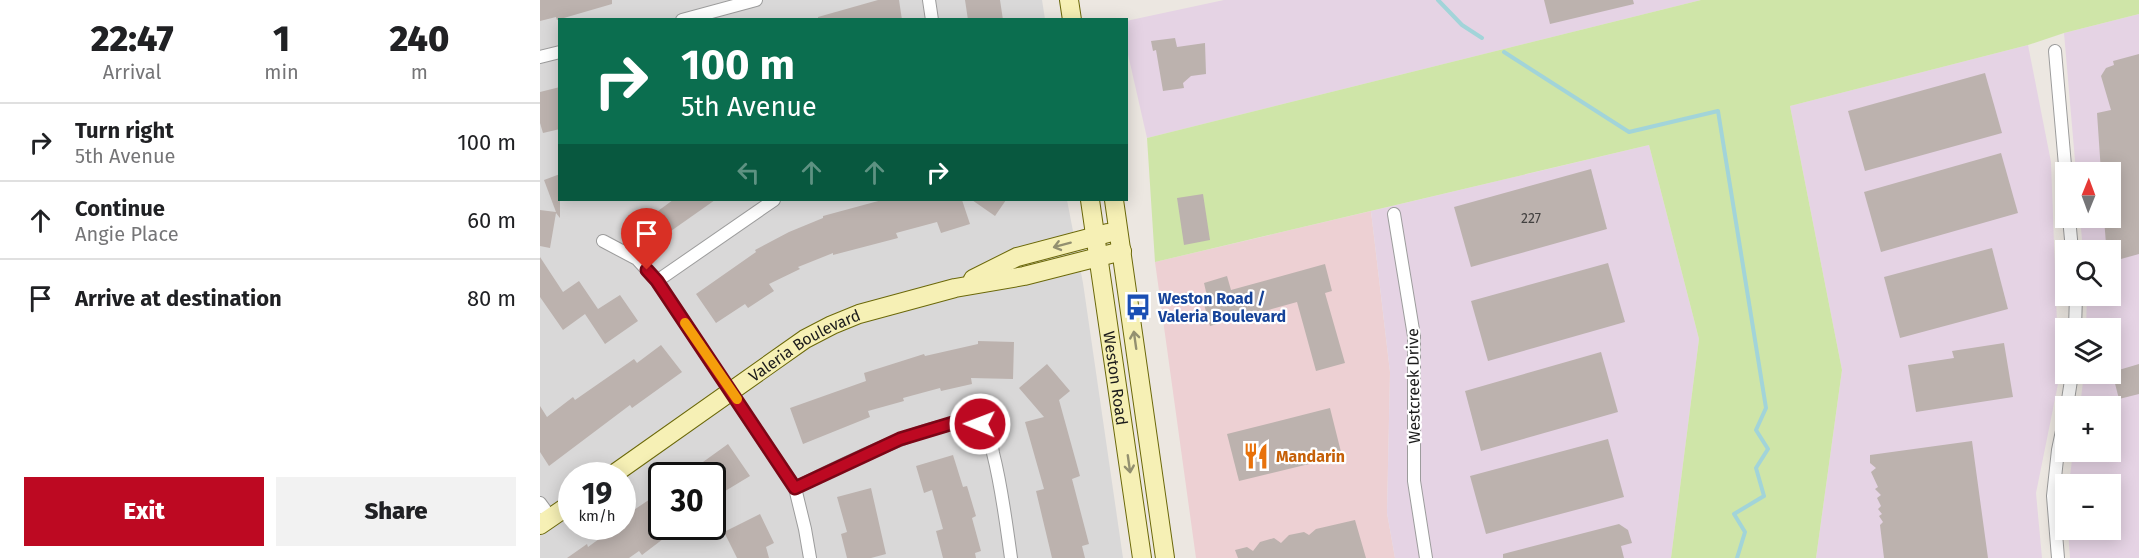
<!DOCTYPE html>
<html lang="en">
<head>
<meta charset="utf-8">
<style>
  body { margin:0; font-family:"Fira Sans",sans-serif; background:#f2f2f2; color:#202124; height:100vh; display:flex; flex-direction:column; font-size:22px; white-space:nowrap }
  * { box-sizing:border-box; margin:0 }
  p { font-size:20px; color:#757577 }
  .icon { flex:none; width:33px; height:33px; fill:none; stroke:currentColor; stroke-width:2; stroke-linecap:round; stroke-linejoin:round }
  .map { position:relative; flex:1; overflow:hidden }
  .side { display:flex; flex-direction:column; background:#fff; width:540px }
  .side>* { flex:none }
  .banner { position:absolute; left:18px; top:18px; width:570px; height:183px; border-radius:0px; box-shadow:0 3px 15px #0003; background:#0b6e4f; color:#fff; overflow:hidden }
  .needle { width:39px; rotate:1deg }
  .buttons { position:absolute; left:1515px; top:162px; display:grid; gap:12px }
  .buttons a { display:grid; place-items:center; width:66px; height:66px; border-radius:0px; background:#fff; box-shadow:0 3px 15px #0003; font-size:30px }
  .speed { position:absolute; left:18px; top:462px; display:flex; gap:12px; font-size:30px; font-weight:700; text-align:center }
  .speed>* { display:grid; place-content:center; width:78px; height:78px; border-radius:50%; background:#fff; box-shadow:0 3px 15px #0003; line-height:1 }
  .speed small { font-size:15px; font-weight:400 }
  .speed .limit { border:3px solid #111; border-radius:9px; background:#fff; color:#111 }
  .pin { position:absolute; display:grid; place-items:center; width:51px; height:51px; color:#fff; margin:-62px -26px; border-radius:50% 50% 50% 0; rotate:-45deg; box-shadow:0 0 6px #0007 }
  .pin .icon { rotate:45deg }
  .me { position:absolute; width:66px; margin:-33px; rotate:271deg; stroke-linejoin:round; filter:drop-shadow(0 0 4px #0008) }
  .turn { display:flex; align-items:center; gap:21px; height:126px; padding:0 24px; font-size:27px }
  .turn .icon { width:78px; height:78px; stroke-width:2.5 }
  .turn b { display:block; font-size:42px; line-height:51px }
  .lanes { display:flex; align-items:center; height:57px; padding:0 24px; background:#0003; justify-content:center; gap:30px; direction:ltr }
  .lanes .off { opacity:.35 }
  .eta { display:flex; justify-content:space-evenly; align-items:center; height:102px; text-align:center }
  .eta b { font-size:36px; font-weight:800; line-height:42px }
  .action { display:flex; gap:12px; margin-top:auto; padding:12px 24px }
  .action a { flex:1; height:69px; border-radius:0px; background:#bd0922; color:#fff; font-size:24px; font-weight:800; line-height:69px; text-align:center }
  .action a+a { background:#f2f2f2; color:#202124 }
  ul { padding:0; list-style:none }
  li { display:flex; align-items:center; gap:18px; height:78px; padding:0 24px; border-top:2px solid #e0e0e0 }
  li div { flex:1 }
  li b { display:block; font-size:22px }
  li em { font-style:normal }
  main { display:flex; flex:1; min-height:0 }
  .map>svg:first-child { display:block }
</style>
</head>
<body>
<main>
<section class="side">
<div class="eta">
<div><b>22:47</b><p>Arrival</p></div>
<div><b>1</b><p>min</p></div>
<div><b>240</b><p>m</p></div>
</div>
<ul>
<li><svg class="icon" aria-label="right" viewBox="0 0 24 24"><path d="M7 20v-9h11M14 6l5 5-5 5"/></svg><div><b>Turn right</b><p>5th Avenue</p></div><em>100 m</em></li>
<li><svg class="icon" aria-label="ahead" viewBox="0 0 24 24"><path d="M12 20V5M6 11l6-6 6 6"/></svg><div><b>Continue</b><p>Angie Place</p></div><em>60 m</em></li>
<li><svg class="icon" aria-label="arrive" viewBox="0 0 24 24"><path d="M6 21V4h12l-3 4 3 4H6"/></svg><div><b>Arrive at destination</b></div><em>80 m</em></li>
</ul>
<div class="action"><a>Exit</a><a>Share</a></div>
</section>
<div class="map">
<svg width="1599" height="558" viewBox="0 0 1599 558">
  <rect width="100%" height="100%" fill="#ece7e1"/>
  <!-- residential -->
  <path fill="#d9d8d8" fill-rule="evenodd" d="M0,0H502L505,19L20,20V200H527L543,283L583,558H0ZM32,476H82V526H32ZM122,476H172V526H122Z"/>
  <!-- commercial -->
  <path fill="#edd0d3" d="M831,211L850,372L847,513L855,558H656L615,262Z"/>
  <!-- industrial -->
  <g fill="#e5d3e4">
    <path d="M684,0H1161L607,138L587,50L586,21Z"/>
    <path d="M1599,14V558H1530L1528,530H1570V484H1529L1533,452H1570V406H1540L1544,374H1570V328H1546L1547,296H1570V250H1543L1540,218H1570V172H1536L1524,33Z"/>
    <path d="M1488,45L1511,162L1519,379L1496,493L1502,558H1276L1302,370L1250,106Z"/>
    <path d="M1109,145L1159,339L1131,558H855L847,513L850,372L831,211Z"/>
  </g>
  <!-- grass -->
  <path fill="#cfe5a8" d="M1161,0H1599V14L1524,33L1488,45L1250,106L1302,370L1276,558H1131L1159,339L1109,145L615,262L607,138Z"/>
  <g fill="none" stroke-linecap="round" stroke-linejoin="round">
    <!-- stream -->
    <g stroke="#a2d4d9" stroke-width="4">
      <path d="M898,0L922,25L942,38"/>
      <path d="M964,52L1089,132L1178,111L1226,408L1216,430L1228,449L1216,468L1224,496L1194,514L1205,532L1197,558"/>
    </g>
  </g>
  <!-- building -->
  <g fill="#bcb2ae">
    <path d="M0,0H72V4L17,20L16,17L0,21Z"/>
    <path d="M338,0H359L362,20H278V17Z"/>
    <path d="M425,0H460L463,20H428Z"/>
    <path d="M1004,0H1093L1094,4L1010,24Z"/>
    <path d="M635,38L637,47L665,43L666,74L651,76L643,83L644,88L623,91L616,50L613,51L611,41Z"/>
    <path d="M1599,54V254L1570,262V250H1568L1566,244L1564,218H1570V172H1561L1557,113L1571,110L1561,76L1566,68L1574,65L1573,61Z"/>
    <path d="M1445,73L1462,133L1325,171L1308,111Z"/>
    <path d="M20,87V129L3,133L0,123V92Z"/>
    <path d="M1461,153L1478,213L1341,252L1324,192Z"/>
    <path d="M1051,169L1067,229L931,267L914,207Z"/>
    <path d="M20,174V218L16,213L10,248L0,246V210L16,212L4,180Z"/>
    <path d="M663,194L670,240L644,245L637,198Z"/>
    <path d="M133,200H175L121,238L107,219Z"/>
    <path d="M342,200H422L430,224L401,233L397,222L356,233L358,238L293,255V253L258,267L260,269L229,284L234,291L208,308L205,304L176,323L156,294L216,252L215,250L249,232L283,218V216Z"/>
    <path d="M432,200H466L455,216Z"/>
    <path d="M1452,248L1468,309L1360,338L1344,277Z"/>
    <path d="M0,257L23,292L39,281L58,309L80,295L98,321L65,344L45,314L23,330L0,297Z"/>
    <path d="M1068,263L1085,322L948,361L931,301Z"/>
    <path d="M785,264L792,291L785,293L805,363L776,371L757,302L670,326L662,297L667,296L664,283L687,276L691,290Z"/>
    <path d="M438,341L474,342L473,379L431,378L432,384L401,391L400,388L363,398L364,401L328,411L330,417L263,444L250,408L326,381L324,373L384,354L385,356L438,344Z"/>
    <path d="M1464,343L1473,397L1376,412L1368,365L1414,358L1412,351Z"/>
    <path d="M121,345L142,372L92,408L90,405L9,466L0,452V406L7,417L33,397L35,400L94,359L97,363Z"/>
    <path d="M1061,352L1078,412L941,451L925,391Z"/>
    <path d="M507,364L530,391L519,400L540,476L532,479L549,544L542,546L545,558H512L496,491L504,489L485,422L504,417L479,388Z"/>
    <path d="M1599,364V394L1579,399L1572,372Z"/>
    <path d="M790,408L802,456L699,481L687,434Z"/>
    <path d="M1068,439L1084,497L946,534L930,476Z"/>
    <path d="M1432,441L1448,558H1344L1340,525L1343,522L1339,516L1342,514L1338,509L1341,506L1337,498L1341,495L1335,489L1338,487L1331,472L1336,468L1330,463V455Z"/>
    <path d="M188,444L210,476L172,499V476H148L164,464L163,462Z"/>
    <path d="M413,455L423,487L427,486L436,516L432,518L441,551L435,553L436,558H403L396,531L403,529L392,490L384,493L376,466Z"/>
    <path d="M331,488L346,554L331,558H307L301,534L307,532L297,497Z"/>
    <path d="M122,491V526H140L102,555L99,551L89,558H27L47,544L48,547L77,526H82V518Z"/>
    <path d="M220,514L234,543L226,547L229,558H197L184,532Z"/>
    <path d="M815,520L826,558H698L695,550L707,547L713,551L720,542L734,538L741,543L749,535L764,532L769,535L776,529Z"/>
    <path d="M1079,524L1088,530L1092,543L1081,546L1084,558H963V554Z"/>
  </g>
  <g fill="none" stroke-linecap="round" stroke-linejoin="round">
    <!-- street casing -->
    <g stroke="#9c9c9c" stroke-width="14">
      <g id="street">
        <path d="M389,0L392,20"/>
        <path d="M142,20L216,0"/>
        <path d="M1515,51L1526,177"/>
        <path d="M0,57L20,52"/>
        <path d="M854,214L874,336V481L886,558"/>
        <path d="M1529,218L1532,250"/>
        <path d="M63,241L97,259L117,281L255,488L265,529L270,558"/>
        <path d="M117,281L234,200"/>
        <path d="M1535,328L1536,296"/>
        <path d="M1527,406L1532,374"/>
        <path d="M255,488C283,475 427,398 447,431C451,437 452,447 453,453C462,488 466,523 471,558"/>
        <path d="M0,503L11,518"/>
        <path d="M1518,558L1513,496L1518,450L1526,412"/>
      </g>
    </g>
    <!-- secondary casing -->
    <g stroke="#6b6809" stroke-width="20">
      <g id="secondary">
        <path d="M529,0L532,20"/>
        <path id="s1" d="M550,200L602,558"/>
        <path d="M574,200L625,558"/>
        <path d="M433,279L477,257L568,233"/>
        <path id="s2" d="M71,476L265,339L292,325L319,314L415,288L484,276L582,251"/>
        <path d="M0,525L32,503"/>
      </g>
    </g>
    <!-- street -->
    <use href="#street" stroke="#fff" stroke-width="12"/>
    <!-- secondary -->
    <use href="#secondary" stroke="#f6f0b5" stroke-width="18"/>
  </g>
  <!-- one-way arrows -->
  <defs><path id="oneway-shaft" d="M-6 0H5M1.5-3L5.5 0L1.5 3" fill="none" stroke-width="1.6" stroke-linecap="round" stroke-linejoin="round" transform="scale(1.5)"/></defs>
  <g stroke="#939070">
    <use href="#oneway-shaft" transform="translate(522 245) rotate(165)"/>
    <use href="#oneway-shaft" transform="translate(595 340) rotate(-98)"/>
    <use href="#oneway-shaft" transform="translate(589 464) rotate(82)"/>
  </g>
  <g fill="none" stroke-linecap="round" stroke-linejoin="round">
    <!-- route casing -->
    <g stroke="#7b0616" stroke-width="15">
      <path id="route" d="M107,270L117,281L255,488L360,439L413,423L426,422L440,424"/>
    </g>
    <!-- route -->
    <use href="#route" stroke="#bd0922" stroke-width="10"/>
    <!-- slow -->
    <path stroke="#f59e0b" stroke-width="10" d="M145,323L197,399"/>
  </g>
  <!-- icons -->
  <defs>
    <g id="bus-bare" transform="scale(2.07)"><path d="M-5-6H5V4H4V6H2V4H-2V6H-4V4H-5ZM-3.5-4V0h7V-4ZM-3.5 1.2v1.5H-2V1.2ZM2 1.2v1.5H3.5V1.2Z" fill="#1a4fb4" stroke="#fff" stroke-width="2.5" paint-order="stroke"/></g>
    <g id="restaurant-bare" transform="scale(2.07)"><path d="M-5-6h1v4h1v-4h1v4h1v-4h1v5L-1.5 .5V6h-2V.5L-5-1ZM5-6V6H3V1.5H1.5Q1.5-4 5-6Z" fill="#e8710a" stroke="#fff" stroke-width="2.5" paint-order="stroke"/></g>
  </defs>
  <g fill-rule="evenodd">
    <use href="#bus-bare" x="598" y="307"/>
    <use href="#restaurant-bare" x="716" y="456"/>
  </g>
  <g text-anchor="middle" stroke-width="4.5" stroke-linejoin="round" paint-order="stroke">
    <!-- number labels -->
    <g font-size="14" fill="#434140">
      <text x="991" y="223">227</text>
    </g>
    <!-- transit labels -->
    <g font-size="16" font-weight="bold" fill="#164399" stroke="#fff" text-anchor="start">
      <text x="618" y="304">Weston Road /<tspan x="618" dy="18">Valeria Boulevard</tspan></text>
    </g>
    <!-- street labels -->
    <g font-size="16" fill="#1b1b1b" stroke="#fff">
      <text dy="6" stroke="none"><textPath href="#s2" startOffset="234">Valeria Boulevard</textPath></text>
      <text dy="6" stroke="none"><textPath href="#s1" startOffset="180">Weston Road</textPath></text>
      <text transform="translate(873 386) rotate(-91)" y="6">Westcreek Drive</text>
    </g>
    <!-- food labels -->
    <g font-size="16" font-weight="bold" fill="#c56008" stroke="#fff" text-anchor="start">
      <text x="736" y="462">Mandarin</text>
    </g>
  </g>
</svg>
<div class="buttons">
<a><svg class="needle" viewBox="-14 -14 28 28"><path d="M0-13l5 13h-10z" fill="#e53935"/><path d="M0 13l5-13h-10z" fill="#757577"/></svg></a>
<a><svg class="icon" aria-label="search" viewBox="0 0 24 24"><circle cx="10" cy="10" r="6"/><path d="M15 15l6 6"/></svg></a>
<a><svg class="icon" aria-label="layers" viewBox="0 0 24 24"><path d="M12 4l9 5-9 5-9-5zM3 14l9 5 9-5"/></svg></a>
<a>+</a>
<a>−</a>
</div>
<div class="speed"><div>19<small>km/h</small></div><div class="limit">30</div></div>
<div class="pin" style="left:107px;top:270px;background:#d93025"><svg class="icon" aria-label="arrive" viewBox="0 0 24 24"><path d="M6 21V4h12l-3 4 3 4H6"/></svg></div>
<svg class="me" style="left:440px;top:424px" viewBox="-20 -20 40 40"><circle r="17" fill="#bd0922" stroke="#fff" stroke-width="3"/><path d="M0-11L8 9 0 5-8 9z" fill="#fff"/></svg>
<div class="banner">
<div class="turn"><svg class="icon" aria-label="right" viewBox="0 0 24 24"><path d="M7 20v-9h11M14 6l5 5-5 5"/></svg><div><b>100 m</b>5th Avenue</div></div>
<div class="lanes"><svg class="icon off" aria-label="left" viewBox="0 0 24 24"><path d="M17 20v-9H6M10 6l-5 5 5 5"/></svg><svg class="icon off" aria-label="ahead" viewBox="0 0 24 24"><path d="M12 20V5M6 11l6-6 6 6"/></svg><svg class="icon off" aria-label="ahead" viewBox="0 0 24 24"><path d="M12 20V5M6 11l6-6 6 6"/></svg><svg class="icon" aria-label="right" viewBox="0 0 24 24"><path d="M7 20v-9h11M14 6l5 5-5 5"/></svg></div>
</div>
</div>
</main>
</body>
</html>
